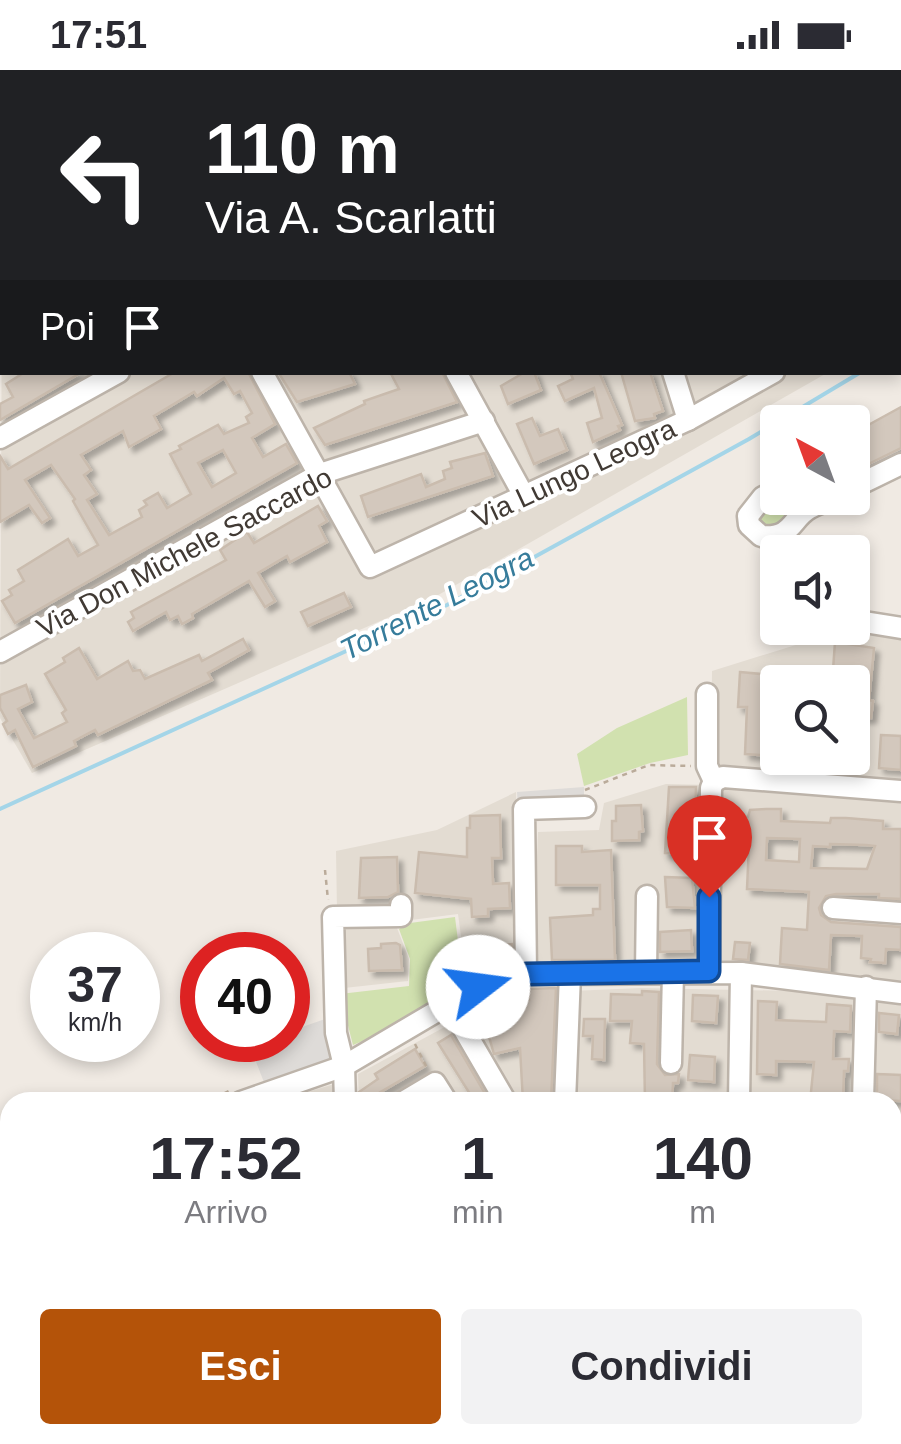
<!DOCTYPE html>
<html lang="it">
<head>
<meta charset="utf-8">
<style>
  body { margin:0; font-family:Helvetica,sans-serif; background:#f2f2f3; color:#2b2b33; height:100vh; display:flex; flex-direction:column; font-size:38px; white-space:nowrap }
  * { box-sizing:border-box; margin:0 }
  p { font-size:32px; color:#7c7c81 }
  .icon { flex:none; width:55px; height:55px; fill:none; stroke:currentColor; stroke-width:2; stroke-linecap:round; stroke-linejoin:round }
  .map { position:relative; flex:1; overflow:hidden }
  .sheet { position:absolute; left:0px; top:1022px; width:902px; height:352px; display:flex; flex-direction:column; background:#fff; border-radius:30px 30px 0 0; box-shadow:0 5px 15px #0003 }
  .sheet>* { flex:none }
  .banner { position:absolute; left:0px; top:0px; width:902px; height:305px; box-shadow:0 5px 15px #0003; background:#202124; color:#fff; overflow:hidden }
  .needle { width:65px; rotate:319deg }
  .buttons { position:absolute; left:760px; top:335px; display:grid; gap:20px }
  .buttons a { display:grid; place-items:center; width:110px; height:110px; border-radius:10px; background:#fff; box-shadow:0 5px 15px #0003; font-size:50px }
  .speed { position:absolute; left:30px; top:862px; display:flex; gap:20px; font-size:50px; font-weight:700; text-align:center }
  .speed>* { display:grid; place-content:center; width:130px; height:130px; border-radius:50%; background:#fff; box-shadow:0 5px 15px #0003; line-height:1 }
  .speed small { font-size:25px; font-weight:400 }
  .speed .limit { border:15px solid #d22; background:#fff; color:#111 }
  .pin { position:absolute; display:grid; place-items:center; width:85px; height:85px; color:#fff; margin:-102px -42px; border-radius:50% 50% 50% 0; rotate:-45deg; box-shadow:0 0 10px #0007 }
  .pin .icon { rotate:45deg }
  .me { position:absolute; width:110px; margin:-55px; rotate:75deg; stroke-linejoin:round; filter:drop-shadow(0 0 8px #0008) }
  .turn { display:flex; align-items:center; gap:35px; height:210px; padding:0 40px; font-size:45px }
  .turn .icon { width:130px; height:130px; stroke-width:2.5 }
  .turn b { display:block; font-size:70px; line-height:85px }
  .then { display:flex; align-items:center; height:95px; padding:0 40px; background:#0003; gap:20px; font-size:38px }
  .eta { display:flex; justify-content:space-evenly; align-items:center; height:170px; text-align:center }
  .eta b { font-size:60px; font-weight:800; line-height:70px }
  .action { display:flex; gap:20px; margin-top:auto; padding:20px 40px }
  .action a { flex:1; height:115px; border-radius:10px; background:#b45309; color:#fff; font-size:40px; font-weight:800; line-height:115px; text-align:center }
  .action a+a { background:#f2f2f3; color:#2b2b33 }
  .status { display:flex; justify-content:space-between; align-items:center; height:70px; padding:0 50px; background:#fff; direction:ltr }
  .status svg { height:28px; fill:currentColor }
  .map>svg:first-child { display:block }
</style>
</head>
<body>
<div class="status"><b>17:51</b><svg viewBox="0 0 49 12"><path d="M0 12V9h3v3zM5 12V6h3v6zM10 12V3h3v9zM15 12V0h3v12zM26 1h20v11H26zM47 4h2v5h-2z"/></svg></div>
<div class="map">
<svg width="901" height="1374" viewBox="0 0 901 1374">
  <defs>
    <filter id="shadow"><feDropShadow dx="5" dy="5" stdDeviation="2.5" flood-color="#0004"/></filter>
  </defs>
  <rect width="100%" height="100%" fill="#f0eae3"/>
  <!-- residential -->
  <g fill="#e3dcd2" fill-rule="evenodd">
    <path d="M199,0H901V258L900,2Z"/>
    <path d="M2,205V302L827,303L433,528L32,703L0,648Z"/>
    <path d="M847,559L901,568V914L532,907L538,762L599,760L604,733L666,714L711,715L712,601ZM778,612H852V688H778Z"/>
    <path d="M516,722L520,899L467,911L458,844L411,850L397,858L409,889L408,911L344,918L337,841L336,781L437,760Z"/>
    <path d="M641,918L847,922L901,930V1219L892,1218V1032H509L462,947L500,924Z"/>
    <path d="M454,952L501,1032H359L358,1004Z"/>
    <path d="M341,1012V1032H274Z"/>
  </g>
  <!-- green -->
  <g fill="#d1e1af">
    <path d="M778,428L789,434L790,442L783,454L765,458L756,447L758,439Z"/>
    <path d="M687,627L688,685L650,693L584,716L577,684L617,658Z"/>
    <path d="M455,847L463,911L389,960L353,975L340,924L409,916L410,889L399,859L410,853Z"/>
  </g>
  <!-- parking -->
  <g fill="#dedbd8">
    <path d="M584,717V733L518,738L517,722Z"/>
    <path d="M325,949L339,990L265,1015L250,976L266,970H288V962Z"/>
  </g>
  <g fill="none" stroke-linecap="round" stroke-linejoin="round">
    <!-- stream -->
    <g stroke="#a4d5e8" stroke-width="4">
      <path d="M900,279H901"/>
      <path d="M0,739L447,535L749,369L861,302"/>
    </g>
  </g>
  <!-- building -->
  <g fill="#d3c8bd" stroke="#cabcae" stroke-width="2.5" fill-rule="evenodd" filter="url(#shadow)">
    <path d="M25,302H82L0,350V334L13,327L6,314Z"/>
    <path d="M175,302H248L275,354L252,368L263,387L286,374L297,393L15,553L2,531L12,525L9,520L24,511L18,500L68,469L78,486L98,475L73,431L75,429L51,395L25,410L50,448L42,453L29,435L0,452V386L8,399ZM224,308L234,324L240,321L252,343L246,347L249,353L224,364L218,355L179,376L181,379L170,384L191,424L167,438L158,423L144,431L147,435L139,440L142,447L109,465L87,430L97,424L84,405L91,400L81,385L123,361L129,377L161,359L154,346L194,322L197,326ZM223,380L236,403L212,417L198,393Z"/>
    <path d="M278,302H349L355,314L297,332Z"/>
    <path d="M390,302H442L457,332L325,375L314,358L365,334L364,331L399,319Z"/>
    <path d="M525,302H534L541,320L508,334L501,316Z"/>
    <path d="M570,302H599L622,355L618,356L620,360L593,372L587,353L602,348L594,318L565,331L558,316L573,309Z"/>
    <path d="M621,302H650L663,341L654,344L655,348L635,351Z"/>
    <path d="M901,337V378L852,402V364Z"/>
    <path d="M532,348L540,366L558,359L567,380L534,394L517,354Z"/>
    <path d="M485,383L493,406L368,447L361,426L421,404L426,417L445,409L443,401L452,398L450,392Z"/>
    <path d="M318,436L327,451L319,456L327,472L290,492L287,486L258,503L275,531L265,537L249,511L192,544L193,548L182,554L178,546L170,550L166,542L133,561L128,552L134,548L131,542L226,490L220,480L247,462L254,473Z"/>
    <path d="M344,523L351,537L308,556L301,542Z"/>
    <path d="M243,569L249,580L208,603L212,610L98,665L95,660L74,671L76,676L33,697L15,660L8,664L3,654L7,651L0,638V625L26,615L32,632L18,639L34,668L67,652L62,643L66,640L45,604L65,592L63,588L79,578L97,609L128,591L133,601L140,600L145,609L199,585L202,591Z"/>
    <path d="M835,572L874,578L869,630L873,631L871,648L852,647V602L833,600Z"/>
    <path d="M740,602L772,605L771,622L765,621L763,659L778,660V686L745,684L747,637H738Z"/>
    <path d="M881,665L901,666V700L879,698Z"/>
    <path d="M669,717H696L694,785L665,783Z"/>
    <path d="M641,735L643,761L639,762V770L612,771V751H616V736Z"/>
    <path d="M766,739H781V751L830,753L831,748H846L883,751V759H901V829L879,828V824H836L826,826L819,838L821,845L831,852L901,857V880L886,879L885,893L870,892L871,889L861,888L862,866L831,865L829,900L780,894L782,858L807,860L809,822L747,819L749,774L733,773L734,746L748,747L750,740ZM767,768L800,769L799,792L766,790ZM830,774L866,775L875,776L867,799L811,798L813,776L830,777Z"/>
    <path d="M500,745L501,788H492L493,814L509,813L510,838L488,839V846L472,847L471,829L415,823L419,782L467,787V758H470V746Z"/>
    <path d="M556,776H582V782L611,780L615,890H552L550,848L593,845V839H600V815H556Z"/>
    <path d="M397,787L398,822L388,827L359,828L361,788Z"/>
    <path d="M665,807L692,808L695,838L667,837Z"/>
    <path d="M691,860L692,881L660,882V862Z"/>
    <path d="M735,872L750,873L748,890L733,889Z"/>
    <path d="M396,873L400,875L402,900L369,901L368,879L381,878V874Z"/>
    <path d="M512,874V894L477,899L475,877Z"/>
    <path d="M556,918L551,1032H523L520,978L494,984L487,960L481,956L494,938L529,930L528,919Z"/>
    <path d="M642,921L659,922L657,994L665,1005L679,1004L678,1013H673L672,1032H645L644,974L630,973L632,951H610L611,924L642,925Z"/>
    <path d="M693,925L718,926L716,953L692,951Z"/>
    <path d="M758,931L777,932L776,950L826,952L827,934L851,936L850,962L834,961L833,989H849L848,1001H844L843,1032H810L814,992L776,991V1005L757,1004Z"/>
    <path d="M879,943L899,945L897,964L879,962Z"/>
    <path d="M584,949H605L604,990L592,989L593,966H583Z"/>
    <path d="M451,965L490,1032H475L438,973Z"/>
    <path d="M415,979L425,996L365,1031L359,1022L378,1009L375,1004Z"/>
    <path d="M690,985L715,987L714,1012L688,1010Z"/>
    <path d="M877,1004L901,1005V1031L877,1030Z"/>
  </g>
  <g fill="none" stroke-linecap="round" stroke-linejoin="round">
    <!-- minor casing -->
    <g stroke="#bdb4aa" stroke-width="25">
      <g id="minor">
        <path d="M91,0L92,2"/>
        <path d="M216,0L218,2"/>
        <path d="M404,0L405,2"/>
        <path d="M583,0V2"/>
        <path d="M703,0L704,2"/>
        <path d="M372,2L377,0"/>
        <path d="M834,2L843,0"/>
        <path d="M0,54L2,53"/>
        <path d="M900,118H901"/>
        <path d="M0,210L2,209"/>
        <path d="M900,233L901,232"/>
        <path d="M262,302L370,497L688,350L774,302"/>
        <path d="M456,302L524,426"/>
        <path d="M673,302L688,350"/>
        <path d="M0,368L119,302"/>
        <path d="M852,418L901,394"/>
        <path d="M778,420L763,427L748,446L749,455L761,466C793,469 791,448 810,438C817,434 826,431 834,428"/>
        <path d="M852,550L901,558"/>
        <path d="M0,582L320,404L484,351"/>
        <path d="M707,624V696L714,711L711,718L709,901"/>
        <path d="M714,711L723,707L901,721"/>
        <path d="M833,838L901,843"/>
        <path d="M646,902L647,826"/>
        <path d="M526,904L524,739L585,737"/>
        <path d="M449,934L506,1032"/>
        <path d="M671,993L673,902"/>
        <path d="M241,1032L344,996L478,917L526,904L741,903L901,923"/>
        <path d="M345,1032L344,996L336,963L333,847L401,846V835"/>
        <path d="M403,1032L435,1013L447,1032"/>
        <path d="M565,1032L570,904"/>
        <path d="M739,1032L741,903"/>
        <path d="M863,1032L866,917"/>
        <path d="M892,1070L901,1071"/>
        <path d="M892,1222L901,1223"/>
        <path d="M0,1256H10"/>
        <path d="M214,1365V1374"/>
        <path d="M512,1374V1365"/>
        <path d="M589,1374L591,1365"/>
        <path d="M695,1374L696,1365"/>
        <path d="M802,1374L803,1365"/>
      </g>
    </g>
    <!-- path -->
    <g stroke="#baab9a" stroke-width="2.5" stroke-dasharray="5 5" stroke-linecap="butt">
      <path d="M585,720L649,695L691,696"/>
      <path d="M325,800L328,830"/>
      <path d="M415,974L427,998"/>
      <path d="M206,1032L229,1021"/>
    </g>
    <!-- minor -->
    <use href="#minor" stroke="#fff" stroke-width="20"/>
  </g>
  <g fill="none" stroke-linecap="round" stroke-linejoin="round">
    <!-- route casing -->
    <g stroke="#114b97" stroke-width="25">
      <path id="route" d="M478,917L526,904L709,901V827"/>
    </g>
    <!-- route -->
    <use href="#route" stroke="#1a73e8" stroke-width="18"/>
  </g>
  <g text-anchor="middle" stroke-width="8" stroke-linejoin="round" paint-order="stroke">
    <!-- street labels -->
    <g font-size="28" fill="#413a34" stroke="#fff">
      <text transform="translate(574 403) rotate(-25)" y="10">Via Lungo Leogra</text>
      <text transform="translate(184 482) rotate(-28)" y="10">Via Don Michele Saccardo</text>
    </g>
    <!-- water labels -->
    <g font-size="30" font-style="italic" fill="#367c9b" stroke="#fff">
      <text transform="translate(437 534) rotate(-27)" y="10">Torrente Leogra</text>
    </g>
  </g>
</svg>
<div class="buttons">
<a><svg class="needle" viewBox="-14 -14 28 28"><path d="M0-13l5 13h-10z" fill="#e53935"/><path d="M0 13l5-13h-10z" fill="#7c7c81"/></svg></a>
<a><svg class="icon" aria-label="sound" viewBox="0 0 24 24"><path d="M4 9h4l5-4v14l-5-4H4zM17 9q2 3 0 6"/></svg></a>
<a><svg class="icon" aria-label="search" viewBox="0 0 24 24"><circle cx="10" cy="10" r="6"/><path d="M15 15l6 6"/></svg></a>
</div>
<div class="speed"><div>37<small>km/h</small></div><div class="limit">40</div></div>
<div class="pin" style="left:709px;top:827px;background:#d93025"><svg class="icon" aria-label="arrive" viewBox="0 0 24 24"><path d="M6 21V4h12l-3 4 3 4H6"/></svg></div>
<svg class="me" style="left:478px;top:917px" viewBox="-20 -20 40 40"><circle r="19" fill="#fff"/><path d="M0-13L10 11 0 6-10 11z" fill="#1a73e8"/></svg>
<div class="banner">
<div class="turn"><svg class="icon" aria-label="left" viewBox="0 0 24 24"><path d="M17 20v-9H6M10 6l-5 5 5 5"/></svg><div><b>110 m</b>Via A. Scarlatti</div></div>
<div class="then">Poi<svg class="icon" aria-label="arrive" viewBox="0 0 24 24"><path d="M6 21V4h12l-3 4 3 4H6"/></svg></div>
</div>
<section class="sheet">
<div class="eta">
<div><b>17:52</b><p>Arrivo</p></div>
<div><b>1</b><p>min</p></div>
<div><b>140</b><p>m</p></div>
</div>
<div class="action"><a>Esci</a><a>Condividi</a></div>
</section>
</div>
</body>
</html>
